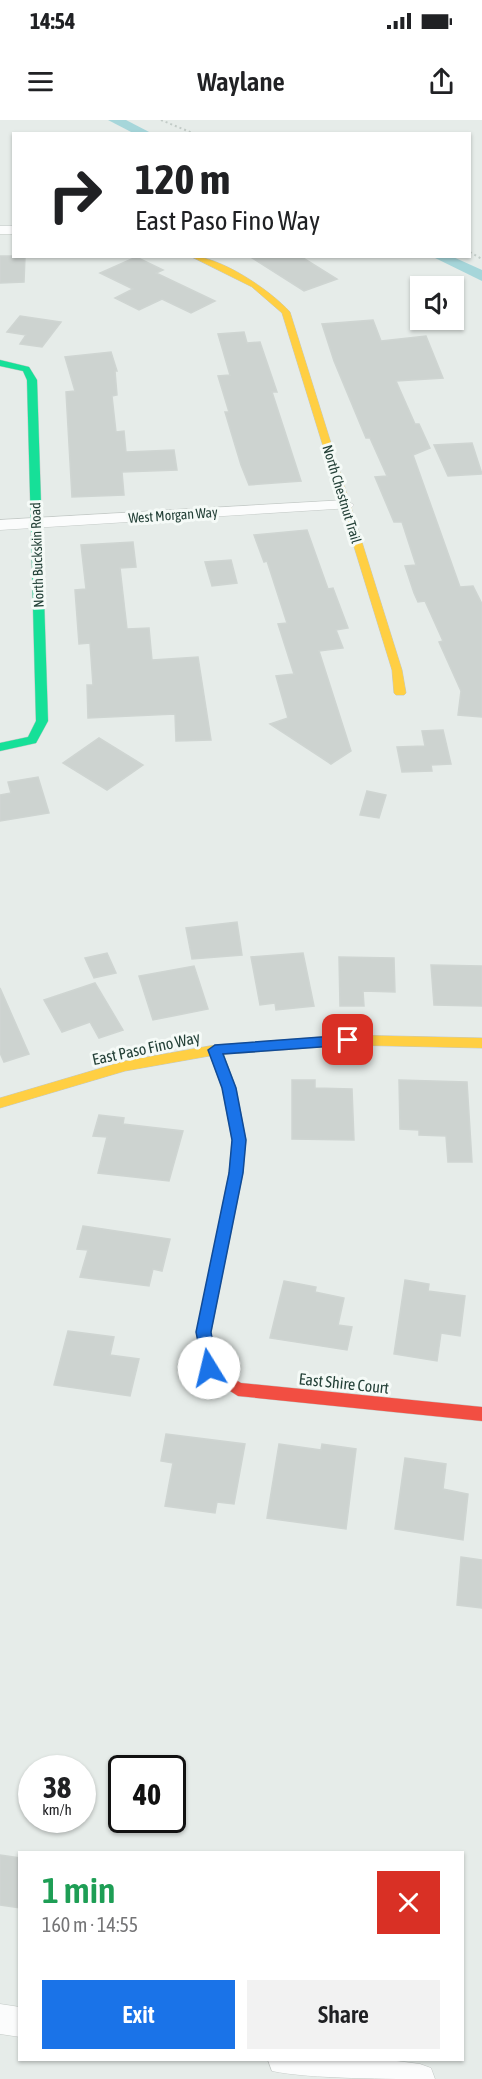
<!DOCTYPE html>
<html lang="en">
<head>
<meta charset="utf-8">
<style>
  body { margin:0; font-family:"Asap Condensed",sans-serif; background:#f2f2f2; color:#202124; height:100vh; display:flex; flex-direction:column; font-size:22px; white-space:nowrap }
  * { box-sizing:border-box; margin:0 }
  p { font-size:20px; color:#757577 }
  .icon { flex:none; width:33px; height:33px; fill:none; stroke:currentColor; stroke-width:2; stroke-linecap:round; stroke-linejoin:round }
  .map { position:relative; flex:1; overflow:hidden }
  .drawer { position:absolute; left:18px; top:1731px; width:446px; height:210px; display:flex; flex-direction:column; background:#fff; border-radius:0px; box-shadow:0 2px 4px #0004 }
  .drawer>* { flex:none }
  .guide { position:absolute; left:12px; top:12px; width:459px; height:126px; border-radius:0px; box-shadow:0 2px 4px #0004; background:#fff; color:#202124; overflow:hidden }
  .tools { position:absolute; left:410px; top:156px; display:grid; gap:12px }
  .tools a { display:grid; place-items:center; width:54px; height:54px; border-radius:0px; background:#fff; box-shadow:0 2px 4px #0004; font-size:30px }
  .speed { position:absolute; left:18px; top:1635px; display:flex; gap:12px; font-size:30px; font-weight:700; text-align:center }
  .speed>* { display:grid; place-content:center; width:78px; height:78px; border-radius:50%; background:#fff; box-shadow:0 2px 4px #0004; line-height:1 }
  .speed small { font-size:15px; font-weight:400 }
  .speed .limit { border:3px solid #111; border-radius:9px; background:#fff; color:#111 }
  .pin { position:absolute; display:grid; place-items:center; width:51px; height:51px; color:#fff; margin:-26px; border-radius:12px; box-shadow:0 3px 9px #0006 }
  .me { position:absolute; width:66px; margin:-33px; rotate:351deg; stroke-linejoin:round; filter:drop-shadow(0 0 4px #0008) }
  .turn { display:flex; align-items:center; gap:21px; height:126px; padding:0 24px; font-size:27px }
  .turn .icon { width:78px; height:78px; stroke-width:2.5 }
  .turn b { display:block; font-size:42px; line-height:51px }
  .round { display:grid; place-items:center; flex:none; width:63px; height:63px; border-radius:0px; background:#f2f2f2 }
  .head { display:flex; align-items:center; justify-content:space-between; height:102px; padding:0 24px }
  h1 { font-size:36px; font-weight:600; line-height:45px; color:#1e9e55 }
  .button { display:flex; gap:12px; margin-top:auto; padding:12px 24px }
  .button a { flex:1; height:69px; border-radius:0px; background:#1a73e8; color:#fff; font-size:24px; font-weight:600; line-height:69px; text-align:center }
  .button a+a { background:#f2f2f2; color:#202124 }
  .status { display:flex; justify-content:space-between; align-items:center; height:42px; padding:0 30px; background:#fff; direction:ltr }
  .status svg { height:16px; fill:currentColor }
  header { display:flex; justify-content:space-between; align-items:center; height:78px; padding:0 24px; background:#fff; font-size:27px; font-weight:600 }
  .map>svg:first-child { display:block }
</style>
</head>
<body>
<div class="status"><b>14:54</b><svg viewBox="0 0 49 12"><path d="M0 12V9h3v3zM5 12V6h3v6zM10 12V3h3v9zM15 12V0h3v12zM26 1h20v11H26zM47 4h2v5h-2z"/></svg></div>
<header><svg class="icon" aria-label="menu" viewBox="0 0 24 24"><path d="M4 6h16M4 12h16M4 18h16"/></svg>Waylane<svg class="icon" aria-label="share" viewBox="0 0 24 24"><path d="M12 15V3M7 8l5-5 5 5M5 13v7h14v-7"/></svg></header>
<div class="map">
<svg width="482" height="1959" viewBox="0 0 482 1959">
  <rect width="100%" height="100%" fill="#e6ece9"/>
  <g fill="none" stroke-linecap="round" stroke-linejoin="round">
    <!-- canal -->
    <g fill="#a6d6da" fill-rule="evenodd">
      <path d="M108,0H126L153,14H135Z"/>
      <path d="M431,136H451L482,150V161Z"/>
    </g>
  </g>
  <!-- building -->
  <g fill="#cdd3d0" stroke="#cfd5d2" stroke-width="1.5">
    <path d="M0,136H25L24,162L0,163Z"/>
    <path d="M249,136H300L337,159L304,171Z"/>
    <path d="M136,137L163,150L156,153L215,181L191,193L162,179L139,190L115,178L133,169L100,153Z"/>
    <path d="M20,196L61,202L42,227L20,224L26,215L7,212Z"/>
    <path d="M373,200L381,221L426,216L443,258L396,261L415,304H419L430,328L413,335L460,467L473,466L482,484V597L458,595L461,571L439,522L443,521L425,481L418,482L414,473L405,446L416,445L402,402H394L375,357L387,356L370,318H366L334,241L322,204Z"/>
    <path d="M244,212L247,223L260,222L277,272H272L301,361L249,365L241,345L225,292H229L218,256L230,255L218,214Z"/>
    <path d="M111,232L117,251H115L117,275L112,276L116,312L124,311L126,332L174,330L177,350L122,352L124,375L72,377L66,272L75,271L65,237Z"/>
    <path d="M472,323L482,354L448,356L434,325Z"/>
    <path d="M307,410L328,469L333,468L348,508L336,510L343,528L319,531L351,631L331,644L270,604L288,598L276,556L294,554L278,504L287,503L267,441L264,442L254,415Z"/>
    <path d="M133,422L136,447L120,448L127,509L149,508L152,540L198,537L211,620L176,621L175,594L88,598L87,565H93L90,523L79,524L75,470L86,469L81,425Z"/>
    <path d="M231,440L237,463L212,466L205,442Z"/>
    <path d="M443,610L451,644L431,645L432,651L402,652L397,627L425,626L422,611Z"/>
    <path d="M99,618L143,645L107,670L63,643Z"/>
    <path d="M38,657L49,693L0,701V675L11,673L8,662Z"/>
    <path d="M367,671L386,675L379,698L360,695Z"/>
    <path d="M237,802L242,835L192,839L186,808Z"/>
    <path d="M107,833L116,853L94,858L85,838Z"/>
    <path d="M303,833L314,886L276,890L275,883L260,885L251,837Z"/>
    <path d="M339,837L394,838L395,872L363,871L364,886H340Z"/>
    <path d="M431,845L482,846V886L434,885Z"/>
    <path d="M194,846L208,889L153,900L139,856Z"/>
    <path d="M95,863L123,910L99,918L90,902L62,912L44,880Z"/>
    <path d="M0,868L29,934L4,942L0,933Z"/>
    <path d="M292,960H315V968L352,969L354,1020L292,1019Z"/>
    <path d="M399,960L467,962L472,1042H448L446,1016L419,1015V1010L400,1009Z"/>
    <path d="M99,995L124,998L123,1004L183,1011L169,1061L98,1053L107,1017L93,1016Z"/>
    <path d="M83,1106L170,1119L162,1151L153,1149L149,1166L80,1157L88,1130L77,1129Z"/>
    <path d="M405,1160L429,1164L428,1171L465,1176L460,1216L441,1213L437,1241L394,1234Z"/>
    <path d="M284,1161L316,1167L315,1172L344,1178L338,1205L352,1207L347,1230L270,1218Z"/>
    <path d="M68,1211L114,1217L110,1235L139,1239L130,1276L54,1265Z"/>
    <path d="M166,1314L245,1324L234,1384L217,1382L215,1393L165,1386L173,1343L161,1341Z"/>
    <path d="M279,1324L321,1330L322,1324L356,1329L346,1409L267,1398Z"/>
    <path d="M405,1338L446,1344L443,1369L468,1374L463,1420L395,1409Z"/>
    <path d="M461,1437L482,1440V1488L457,1485Z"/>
    <path d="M0,1735L20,1738V1788L0,1785Z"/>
  </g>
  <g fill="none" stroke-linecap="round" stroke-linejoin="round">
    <!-- street casing -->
    <g stroke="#c3c9c6" stroke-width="1">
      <g id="street">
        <rect x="0" y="106" width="14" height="8"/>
        <path d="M346,380L354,385L351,388L0,410V400Z"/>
        <path d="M0,1884L20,1887V1917L0,1914Z"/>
        <path d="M268,1940H389L420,1944L431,1948L435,1959C392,1959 310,1959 272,1951Z"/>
      </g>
    </g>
    <!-- fast casing -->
    <g stroke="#c2c9c6" stroke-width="1">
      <g id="fast">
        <path d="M0,240L29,247L37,260L48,601L36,623L0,631V623L28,617L36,601L27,260L23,251L0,246Z"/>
        <path d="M215,925L222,930L236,968L246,1020L243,1053L211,1212L216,1245L226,1252L229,1257L226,1262L221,1263L204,1253L201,1248L197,1212L229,1053L232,1020L222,968L208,930Z"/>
      </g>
    </g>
    <!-- slow casing -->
    <g stroke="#c2c9c6" stroke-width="1">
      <g id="slow">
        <path d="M190,136C220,136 270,170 290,192L402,550L406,573L404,575H396L394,573L392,550L282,193L252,167Z"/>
        <path d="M348,915L482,918V928L348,925L215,935L125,951L0,988V978L125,941L215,925Z"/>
      </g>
    </g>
    <!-- jam casing -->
    <g stroke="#c2c9c6" stroke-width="1">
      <path id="jam" d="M221,1251L241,1263L482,1287V1301L238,1276L216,1262L213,1257L216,1252Z"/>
    </g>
    <!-- path -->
    <g stroke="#c2cbc7" stroke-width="2" stroke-dasharray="2 3" stroke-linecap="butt">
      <path d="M161,0L195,14"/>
      <path d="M470,132L482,139"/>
    </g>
    <!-- street -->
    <use href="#street" fill="#fbfcfc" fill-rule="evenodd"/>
    <!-- fast -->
    <use href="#fast" fill="#16e098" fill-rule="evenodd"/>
    <!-- slow -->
    <use href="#slow" fill="#ffcf43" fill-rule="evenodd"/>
    <!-- jam -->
    <use href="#jam" fill="#f24e42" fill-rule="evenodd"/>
  </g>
  <!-- route -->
  <path fill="#1a73e8" stroke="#114b97" stroke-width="1.5" d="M348,915L355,920L348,925L223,934L236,968L246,1020L243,1053L211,1212L217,1248L215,1252L209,1254L204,1252L196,1212L229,1053L232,1020L222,968L208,930L215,925Z"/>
  <g text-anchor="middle" stroke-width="6" stroke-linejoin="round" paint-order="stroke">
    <!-- far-street labels -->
    <g font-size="14" fill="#234037" stroke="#f5faf7">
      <text transform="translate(342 374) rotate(73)" y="5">North Chestnut Trail</text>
      <text transform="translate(173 395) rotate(-4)" y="5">West Morgan Way</text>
      <text transform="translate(37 435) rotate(-92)" y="5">North Buckskin Road</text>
    </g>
    <!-- street labels -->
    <g font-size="16" fill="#234037" stroke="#f5faf7">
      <text transform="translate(146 928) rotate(-12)" y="6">East Paso Fino Way</text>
      <text transform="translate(344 1263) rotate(6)" y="6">East Shire Court</text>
    </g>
  </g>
</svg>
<div class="tools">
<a><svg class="icon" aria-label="sound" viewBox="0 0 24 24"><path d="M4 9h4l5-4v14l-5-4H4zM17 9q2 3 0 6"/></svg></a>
</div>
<div class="speed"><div>38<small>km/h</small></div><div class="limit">40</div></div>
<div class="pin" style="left:348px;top:920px;background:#d93025"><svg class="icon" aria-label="arrive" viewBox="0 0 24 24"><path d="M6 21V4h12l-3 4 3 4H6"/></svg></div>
<svg class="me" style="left:209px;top:1248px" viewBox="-20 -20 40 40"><circle r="19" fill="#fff"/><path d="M0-13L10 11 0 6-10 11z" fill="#1a73e8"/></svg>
<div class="guide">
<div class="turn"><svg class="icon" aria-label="right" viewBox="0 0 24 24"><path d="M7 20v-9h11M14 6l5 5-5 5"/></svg><div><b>120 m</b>East Paso Fino Way</div></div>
</div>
<section class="drawer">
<div class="head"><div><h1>1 min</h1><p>160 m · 14:55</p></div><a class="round" style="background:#d93025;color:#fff"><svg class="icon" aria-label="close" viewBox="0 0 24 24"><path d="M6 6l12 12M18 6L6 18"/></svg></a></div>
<div class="button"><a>Exit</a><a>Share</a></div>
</section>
</div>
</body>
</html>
